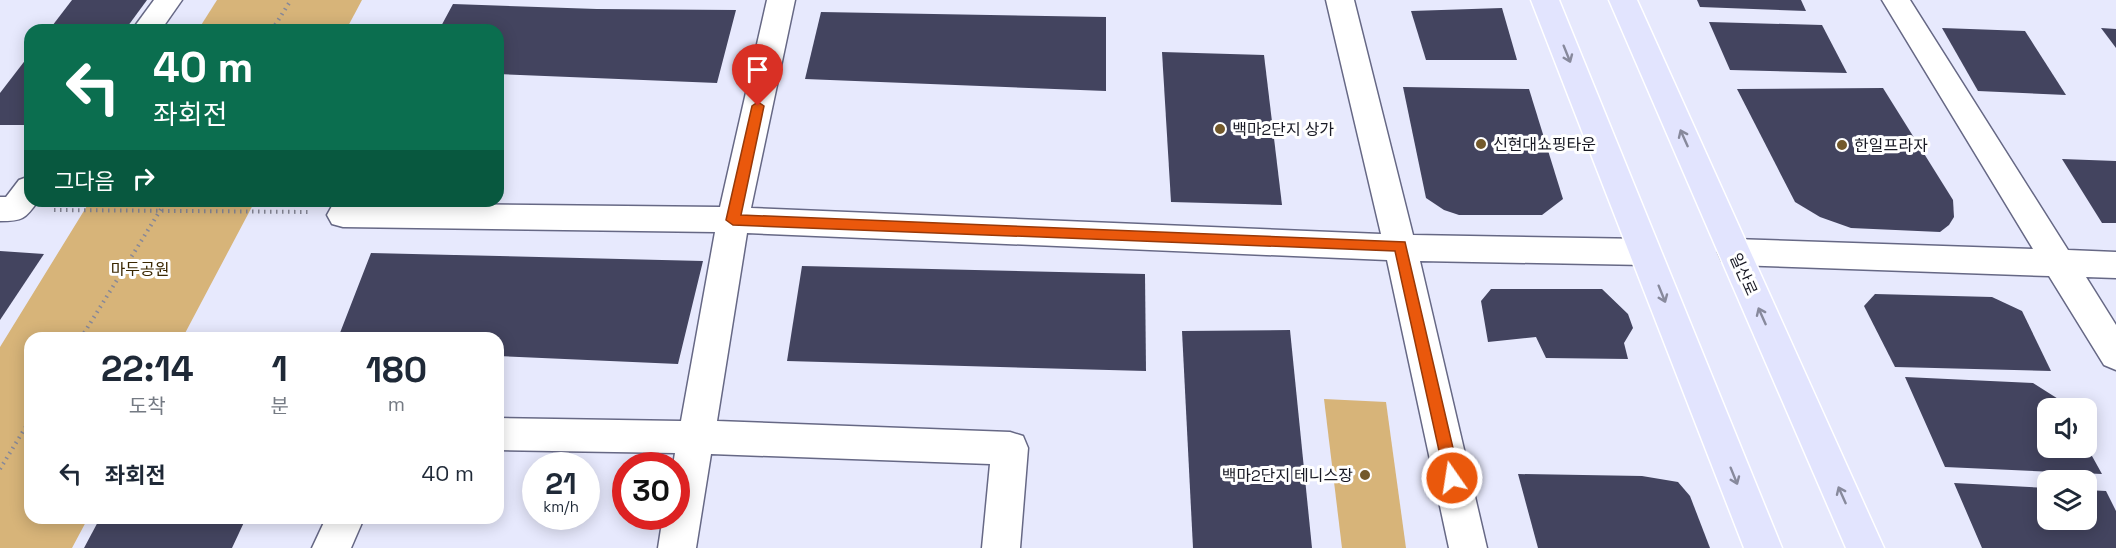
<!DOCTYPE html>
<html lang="ko">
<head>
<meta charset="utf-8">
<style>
  body { margin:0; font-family:"Space Grotesk","Noto Sans KR",sans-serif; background:#f2f2f3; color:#1f2937; height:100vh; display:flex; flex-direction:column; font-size:22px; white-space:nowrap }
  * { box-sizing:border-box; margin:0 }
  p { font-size:20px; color:#747a83 }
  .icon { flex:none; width:33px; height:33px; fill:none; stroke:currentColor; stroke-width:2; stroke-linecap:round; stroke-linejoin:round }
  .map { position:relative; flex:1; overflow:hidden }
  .side { position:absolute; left:24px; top:332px; width:480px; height:192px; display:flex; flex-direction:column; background:#fff; border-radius:18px; box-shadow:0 3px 15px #0003 }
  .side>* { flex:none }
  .banner { position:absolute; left:24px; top:24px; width:480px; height:183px; border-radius:18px; box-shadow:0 3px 15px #0003; background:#0b6e4f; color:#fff; overflow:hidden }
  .fabs { position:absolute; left:2037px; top:398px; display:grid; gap:12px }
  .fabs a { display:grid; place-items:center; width:60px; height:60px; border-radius:12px; background:#fff; box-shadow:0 3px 15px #0003; font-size:30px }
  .speed { position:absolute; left:522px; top:452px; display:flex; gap:12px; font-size:30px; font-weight:700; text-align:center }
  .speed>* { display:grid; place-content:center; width:78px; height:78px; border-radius:50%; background:#fff; box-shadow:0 3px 15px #0003; line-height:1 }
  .speed small { font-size:15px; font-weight:400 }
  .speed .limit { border:9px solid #d22; background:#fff; color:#111 }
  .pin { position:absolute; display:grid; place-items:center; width:51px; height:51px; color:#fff; margin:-62px -26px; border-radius:50% 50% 50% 0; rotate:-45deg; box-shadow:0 0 6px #0007 }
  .pin .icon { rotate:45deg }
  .me { position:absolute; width:66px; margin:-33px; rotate:347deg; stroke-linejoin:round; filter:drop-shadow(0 0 4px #0008) }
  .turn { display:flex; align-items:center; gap:21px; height:126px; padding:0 30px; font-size:27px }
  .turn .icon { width:78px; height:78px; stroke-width:2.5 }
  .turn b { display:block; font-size:42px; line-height:51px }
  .then { display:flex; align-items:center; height:57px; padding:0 30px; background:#0003; gap:12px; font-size:22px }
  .eta { display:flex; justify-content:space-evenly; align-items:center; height:102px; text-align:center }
  .eta b { font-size:36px; font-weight:800; line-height:42px }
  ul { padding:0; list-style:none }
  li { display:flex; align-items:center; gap:18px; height:78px; padding:0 30px }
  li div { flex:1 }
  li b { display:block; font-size:22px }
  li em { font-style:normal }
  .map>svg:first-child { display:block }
</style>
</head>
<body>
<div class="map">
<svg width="2116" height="548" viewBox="0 0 2116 548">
  <rect width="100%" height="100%" fill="#e7e9fd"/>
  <!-- green -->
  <g fill="#d7b479">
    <path d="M217,0H362L346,30H198Z"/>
    <path d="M90,201H255L183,337L30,338V518H88L72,548H0V347Z"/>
    <path d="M1324,399L1386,402L1406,548H1342Z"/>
  </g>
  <!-- building -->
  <g fill="#43445f">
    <path d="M72,0H147L125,30H49Z"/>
    <path d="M1697,0H1801L1806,11L1700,7Z"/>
    <path d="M453,4L597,9L736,10L717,83L498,74V30H439Z"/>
    <path d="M1502,8L1517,60H1426L1411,11Z"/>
    <path d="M821,12L1106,17V91L805,79Z"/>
    <path d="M1709,22L1822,25L1847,73L1730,70Z"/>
    <path d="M1942,28L2025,31L2066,95L1978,91Z"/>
    <path d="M2101,28L2116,29V48Z"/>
    <path d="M1162,52L1264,55L1282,205L1171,202Z"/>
    <path d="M30,54V125H0V93Z"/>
    <path d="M1403,87L1529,89L1563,199L1542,215H1459L1444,210L1426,198Z"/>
    <path d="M1883,88L1953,200L1954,217L1949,225L1940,232L1851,228L1820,217L1795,202L1737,89Z"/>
    <path d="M2062,159L2116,161V223H2102Z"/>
    <path d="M0,251L44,254L0,320Z"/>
    <path d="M371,253L703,261L678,364L498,356V338H338Z"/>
    <path d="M802,266L1145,274L1146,371L787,361Z"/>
    <path d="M1491,289H1602L1628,314L1633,328L1624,343L1628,359L1546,358L1536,337L1488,342L1481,301Z"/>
    <path d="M1875,294L1992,297L2022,311L2051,371L1895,367L1864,306Z"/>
    <path d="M1290,330L1312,548H1193L1182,331Z"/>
    <path d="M1905,377L2033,383L2063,402L2066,408H2048V447H2087L2102,474L1945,467Z"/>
    <path d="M1518,474L1642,476L1678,482L1690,496L1710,548H1538Z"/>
    <path d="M1954,483L2048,488V519H2086V490L2106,491L2116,511V548H1982Z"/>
    <path d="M100,518H246L232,548H84Z"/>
  </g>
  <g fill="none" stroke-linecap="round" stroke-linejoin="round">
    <!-- minor casing -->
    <g stroke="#666885" stroke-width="3">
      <g id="minor">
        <path d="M154,0H182L161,30H132Z"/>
        <path d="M767,0H795L751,208L1381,234L1326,0H1354L1413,235L1645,239L1657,243L1661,252L1657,261L1645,265L1420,261L1487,548H1449L1387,260L747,233L717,421L1010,432L1023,436L1028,448L1020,548H982L990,464L711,454L696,548H658L663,516H676V465H673L675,453L498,450V418L681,421L715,232L343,227L332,224L327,215L332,206L343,203L720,207Z"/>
        <path d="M1882,0H1910L2068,250L2116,252V278L2086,277L2116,325V370L2104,365L2049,276L1734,265L1722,261L1718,252L1722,243L1734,239L2033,249Z"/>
        <path d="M30,176V201H38C25,219 23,221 0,221V197H6L19,180Z"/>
        <path d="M326,518H364L351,548H312Z"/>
      </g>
    </g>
    <!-- major casing -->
    <g stroke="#fff" stroke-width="3">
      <g id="major">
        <path d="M1531,0H1559L1782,548H1744Z"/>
        <path d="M1609,0H1637L1884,548H1846Z"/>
      </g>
    </g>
    <!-- path -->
    <g stroke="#878898" stroke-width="4" stroke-dasharray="1.5 4.5" stroke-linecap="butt">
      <path d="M272,30L291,0"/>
      <path d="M54,210L311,212"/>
      <path d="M81,338L166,201"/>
      <path d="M0,469L30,420"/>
    </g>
    <!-- minor -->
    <use href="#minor" fill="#fff" fill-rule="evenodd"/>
    <!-- major -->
    <use href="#major" fill="#e2e4fe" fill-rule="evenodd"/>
  </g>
  <!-- one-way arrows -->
  <defs><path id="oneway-shaft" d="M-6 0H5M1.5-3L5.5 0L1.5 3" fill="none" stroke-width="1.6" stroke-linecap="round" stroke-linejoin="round" transform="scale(1.5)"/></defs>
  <g stroke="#87899c">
    <use href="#oneway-shaft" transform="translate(1567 54) rotate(68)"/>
    <use href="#oneway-shaft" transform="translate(1684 138) rotate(-114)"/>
    <use href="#oneway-shaft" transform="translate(1662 294) rotate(68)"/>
    <use href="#oneway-shaft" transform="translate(1762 316) rotate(-114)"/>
    <use href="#oneway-shaft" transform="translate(1734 476) rotate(68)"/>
    <use href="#oneway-shaft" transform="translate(1842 495) rotate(-114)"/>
  </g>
  <!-- route -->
  <path fill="#ea580c" stroke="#983908" stroke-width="1.5" d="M758,102L764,106L741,215L1405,242L1460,478L1458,483L1452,485L1447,483L1445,478L1395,251L733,225L726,220L752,106Z"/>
  <!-- markers -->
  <g fill="#73592b" stroke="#fff" stroke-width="2">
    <circle cx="1220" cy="129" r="6"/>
    <circle cx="1481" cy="144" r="6"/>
    <circle cx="1842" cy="145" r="6"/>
    <circle cx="1365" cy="475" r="6"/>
  </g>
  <g text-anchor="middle" stroke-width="6" stroke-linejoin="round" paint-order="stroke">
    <!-- poi labels -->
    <g font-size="16" fill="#181924" stroke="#fff" text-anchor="start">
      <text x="1232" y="135">백마2단지 상가</text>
      <text x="1493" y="150">신현대쇼핑타운</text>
      <text x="1854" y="151">한일프라자</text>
      <text x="1353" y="481" text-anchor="end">백마2단지 테니스장</text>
    </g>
    <!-- park labels -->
    <g font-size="16" fill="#3a2700" stroke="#fff">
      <text x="140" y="275">마두공원</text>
    </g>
    <!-- street labels -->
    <g font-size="16" fill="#181924" stroke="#fff">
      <text transform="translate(1744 274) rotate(66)" y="6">일산로</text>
    </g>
  </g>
</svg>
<div class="fabs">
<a><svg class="icon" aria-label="sound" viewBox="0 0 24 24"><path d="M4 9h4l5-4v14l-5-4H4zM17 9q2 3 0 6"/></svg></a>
<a><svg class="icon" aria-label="layers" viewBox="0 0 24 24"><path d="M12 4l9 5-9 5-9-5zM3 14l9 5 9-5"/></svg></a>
</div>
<div class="speed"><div>21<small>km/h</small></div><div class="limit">30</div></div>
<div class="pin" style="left:758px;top:106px;background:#d93025"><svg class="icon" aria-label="arrive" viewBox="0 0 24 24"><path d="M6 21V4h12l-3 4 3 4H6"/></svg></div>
<svg class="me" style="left:1452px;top:478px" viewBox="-20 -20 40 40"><circle r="17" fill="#ea580c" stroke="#fff" stroke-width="3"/><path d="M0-11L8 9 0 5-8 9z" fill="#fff"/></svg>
<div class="banner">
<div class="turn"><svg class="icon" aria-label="left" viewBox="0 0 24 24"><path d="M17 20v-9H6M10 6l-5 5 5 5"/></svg><div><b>40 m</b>좌회전</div></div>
<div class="then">그다음<svg class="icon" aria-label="right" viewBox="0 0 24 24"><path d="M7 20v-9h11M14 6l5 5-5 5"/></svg></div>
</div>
<section class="side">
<div class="eta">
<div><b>22:14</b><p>도착</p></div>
<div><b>1</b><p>분</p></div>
<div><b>180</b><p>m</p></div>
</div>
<ul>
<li><svg class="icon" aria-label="left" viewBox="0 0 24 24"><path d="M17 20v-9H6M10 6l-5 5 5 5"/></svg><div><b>좌회전</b></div><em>40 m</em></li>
</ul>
</section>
</div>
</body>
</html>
